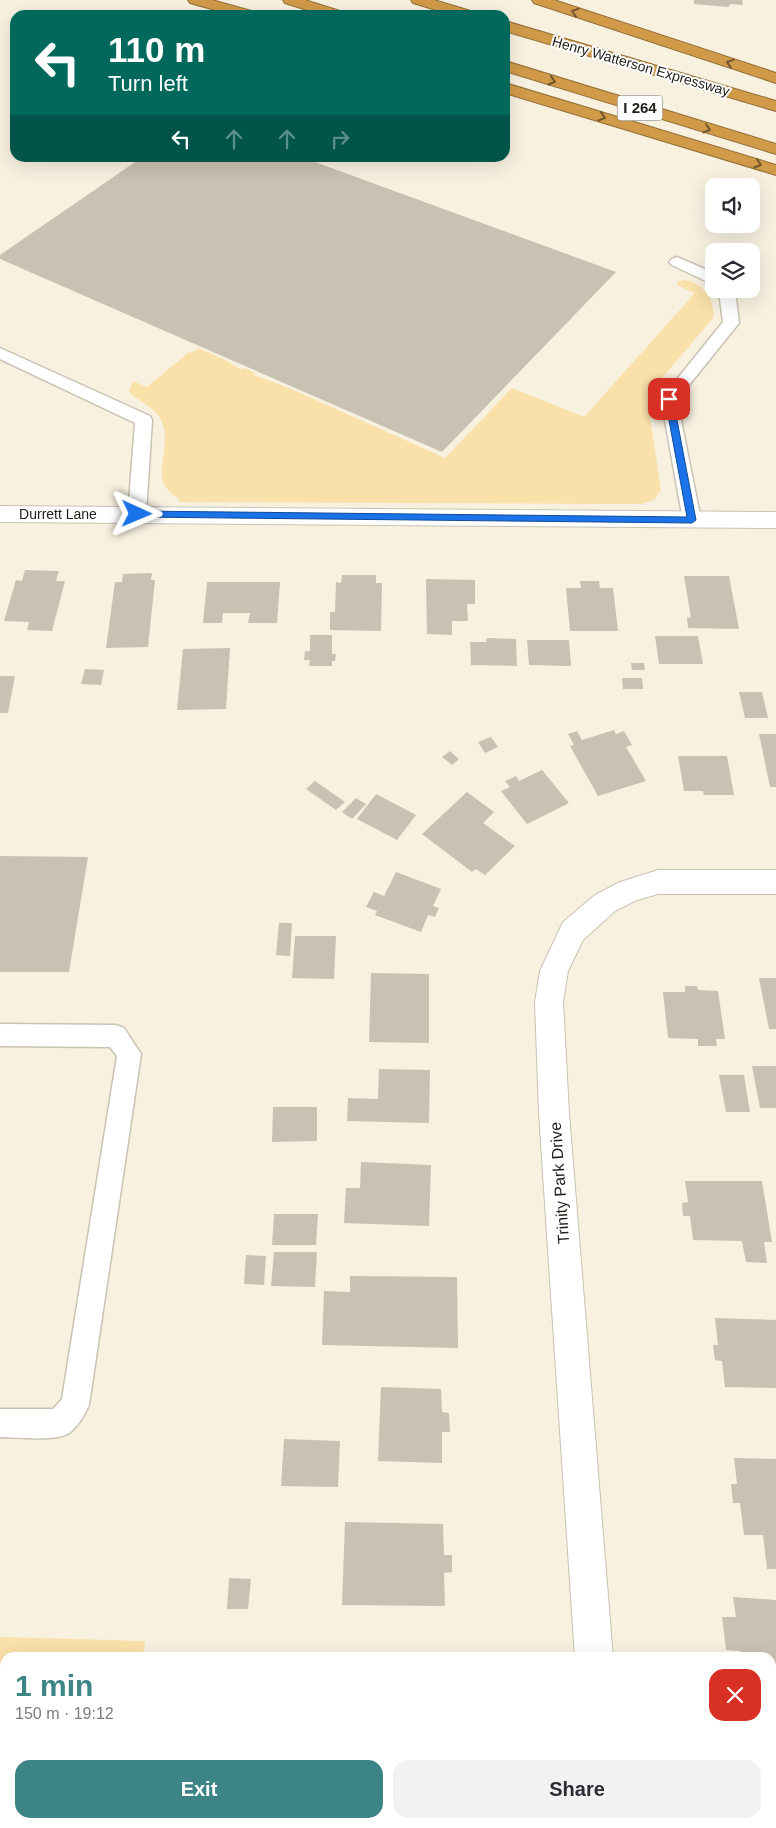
<!DOCTYPE html>
<html lang="en">
<head>
<meta charset="utf-8">
<style>
  body { margin:0; font-family:Helvetica,sans-serif; background:#f2f2f3; color:#2b2b33; height:100vh; display:flex; flex-direction:column; font-size:19px; white-space:nowrap }
  * { box-sizing:border-box; margin:0 }
  p { font-size:16px; color:#7c7c81 }
  .icon { flex:none; width:28px; height:28px; fill:none; stroke:currentColor; stroke-width:2; stroke-linecap:round; stroke-linejoin:round }
  .map { position:relative; flex:1; overflow:hidden }
  .sheet { position:absolute; left:0px; top:1652px; width:776px; height:176px; display:flex; flex-direction:column; background:#fff; border-radius:15px 15px 0 0; box-shadow:0 5px 20px #0002 }
  .sheet>* { flex:none }
  .top-card { position:absolute; left:10px; top:10px; width:500px; height:152px; border-radius:15px; box-shadow:0 5px 20px #0002; background:#00695c; color:#fff; overflow:hidden }
  .tools { position:absolute; left:705px; top:178px; display:grid; gap:10px }
  .tools a { display:grid; place-items:center; width:55px; height:55px; border-radius:10px; background:#fff; box-shadow:0 5px 20px #0002; font-size:25px }
  .pin { position:absolute; display:grid; place-items:center; width:42px; height:42px; color:#fff; margin:-21px; border-radius:10px; box-shadow:0 2px 8px #0006 }
  .me { position:absolute; width:55px; margin:-28px; rotate:91deg; stroke-linejoin:round; filter:drop-shadow(0 0 4px #0008) }
  .turn { display:flex; align-items:center; gap:18px; height:105px; padding:0 15px; font-size:22px }
  .turn .icon { width:65px; height:65px; stroke-width:2.5 }
  .turn b { display:block; font-size:35px; line-height:42px }
  .lanes { display:flex; align-items:center; height:48px; padding:0 15px; background:#0003; justify-content:center; gap:25px; direction:ltr }
  .lanes .off { opacity:.35 }
  .round { display:grid; place-items:center; flex:none; width:52px; height:52px; border-radius:15px; background:#f2f2f3 }
  .summary { display:flex; align-items:center; justify-content:space-between; height:85px; padding:0 15px }
  h1 { font-size:30px; font-weight:800; line-height:38px; color:#3c8486 }
  .primary-button { display:flex; gap:10px; margin-top:auto; padding:10px 15px }
  .primary-button a { flex:1; height:58px; border-radius:15px; background:#3c8486; color:#fff; font-size:20px; font-weight:800; line-height:58px; text-align:center }
  .primary-button a+a { background:#f2f2f3; color:#2b2b33 }
  .map>svg:first-child { display:block }
</style>
</head>
<body>
<div class="map">
<svg width="776" height="1828" viewBox="0 0 776 1828">
  <rect width="100%" height="100%" fill="#f8f1e0"/>
  <!-- green -->
  <g fill="#fae1a9">
    <path d="M684,280C702,282 716,300 713,318L653,389L648,404L661,490L654,500L642,504L180,502L178,498C145,479 175,450 161,420C156,409 142,402 132,395L129,391L133,381L147,387L189,352L192,353L198,348L230,362L229,363L241,369L244,368L255,373L254,375L296,391L445,458L512,388L584,417L695,293L677,285L678,281Z"/>
    <path d="M0,1637L145,1641L143,1657L5,1658V1824H126L125,1828H0Z"/>
  </g>
  <!-- building -->
  <g fill="#c9c1b1">
    <path d="M694,0H742L743,5L731,4L728,7L694,4Z"/>
    <path d="M141,158H304L616,272L442,452L0,259V255Z"/>
    <path d="M25,570L59,571L56,581H65L52,631L27,630L29,622L4,621L16,580L22,581Z"/>
    <path d="M152,573L151,580H155L148,647L106,648L115,582H122L123,574Z"/>
    <path d="M342,575H376V583H382L381,631L330,630V612H335L336,582L341,583Z"/>
    <path d="M684,576H729L739,629L688,628L687,617L691,618Z"/>
    <path d="M426,579L475,580V604H467L468,621H452V635L427,634Z"/>
    <path d="M580,581H599L600,588H613L618,631H570L566,588H581Z"/>
    <path d="M207,582H280L277,623H248L250,613H223L222,623H203Z"/>
    <path d="M310,635H332V654H336L335,661H332V666H309L310,660H304L305,651H310Z"/>
    <path d="M655,636H698L703,664H659Z"/>
    <path d="M487,638L516,639L517,666L471,665L470,642H486Z"/>
    <path d="M527,640H569L571,666L529,665Z"/>
    <path d="M230,648L226,709L177,710L183,649Z"/>
    <path d="M631,663H644L645,670H632Z"/>
    <path d="M85,669L104,670L101,685L81,684Z"/>
    <path d="M0,676H15L8,713H0Z"/>
    <path d="M622,678H642L643,689H623Z"/>
    <path d="M739,692H762L768,718H745Z"/>
    <path d="M614,730L616,734L624,731L632,745L626,747L646,781L598,796L570,746L574,745L568,734L577,731L582,740Z"/>
    <path d="M759,734H776V787H770Z"/>
    <path d="M491,737L498,747L485,753L478,742Z"/>
    <path d="M450,751L459,759L452,765L442,757Z"/>
    <path d="M678,756H727L734,795H704L703,791H684Z"/>
    <path d="M542,770L569,803L527,824L501,791L510,787L505,781L516,776L519,781Z"/>
    <path d="M315,781L345,802L336,810L306,789Z"/>
    <path d="M467,792L494,812L483,823L515,846L485,875L476,869L472,872L422,834Z"/>
    <path d="M376,794L416,815L397,840L357,819Z"/>
    <path d="M356,798L366,804L352,819L342,812Z"/>
    <path d="M0,856L88,857L69,972H0Z"/>
    <path d="M396,872L441,889L433,906L439,908L435,917L428,915L421,932L375,915L377,911L366,907L374,892L384,896Z"/>
    <path d="M279,923H292L290,956L276,955Z"/>
    <path d="M295,936H336L334,979L292,978Z"/>
    <path d="M371,973L429,974V1043L369,1042Z"/>
    <path d="M759,978H776V1029H769Z"/>
    <path d="M685,986H697L698,990L718,991L725,1039H716L717,1046H698V1039L668,1038L663,992H685Z"/>
    <path d="M752,1066H776V1108H760Z"/>
    <path d="M379,1069L430,1070L429,1123L347,1121L348,1098L378,1099Z"/>
    <path d="M719,1075H744L750,1112H726Z"/>
    <path d="M273,1107H317V1141L272,1142Z"/>
    <path d="M361,1162L431,1165L429,1226L344,1223L346,1188H360Z"/>
    <path d="M685,1181H762L772,1242H764L767,1263L746,1262L742,1241L693,1240L690,1216H683L682,1203L688,1202Z"/>
    <path d="M274,1214H318L316,1245H272Z"/>
    <path d="M274,1252H317L315,1287L271,1286Z"/>
    <path d="M246,1255L266,1256L264,1285L244,1284Z"/>
    <path d="M350,1276L457,1277L458,1348L322,1345L324,1291L350,1292Z"/>
    <path d="M715,1318L776,1320V1388L725,1387L722,1361L715,1360L713,1345H718Z"/>
    <path d="M381,1387L441,1389L442,1412L449,1413L450,1432H442V1463L378,1461Z"/>
    <path d="M284,1439L340,1441L338,1487L281,1486Z"/>
    <path d="M734,1458L776,1459V1569H767L763,1535H744L740,1503H733L731,1484H737Z"/>
    <path d="M345,1522L443,1524L444,1555H452V1572L444,1573L445,1606L342,1605Z"/>
    <path d="M229,1578L251,1579L248,1609H227Z"/>
    <path d="M733,1597L776,1600V1686L771,1685V1658H741L740,1651L726,1650L722,1617H736Z"/>
    <path d="M771,1814H776V1828H768L767,1824H771Z"/>
    <path d="M368,1824H441L445,1828H367Z"/>
  </g>
  <g fill="none" stroke-linecap="round" stroke-linejoin="round">
    <!-- service casing -->
    <g stroke="#cac2b2" stroke-width="3">
      <g id="service">
        <path d="M677,257L714,273V285L672,265L669,262L672,259Z"/>
        <path d="M714,287V289H728L736,298L739,323L677,400L701,520L698,524L692,526L686,524L683,520L661,399L723,322L720,299L712,289Z"/>
        <path d="M0,348L150,416L152,420L146,514L143,518L137,520L131,518L128,514L135,423L0,359Z"/>
        <path d="M0,1024L116,1025L124,1028L141,1054L89,1405C85,1414 78,1427 69,1433C56,1442 16,1437 0,1437V1409H53L62,1399L117,1056L110,1047L0,1046Z"/>
      </g>
    </g>
    <!-- minor casing -->
    <g stroke="#cac2b2" stroke-width="2">
      <g id="minor">
        <path d="M0,506L776,512V528L0,522Z"/>
        <path d="M658,870H776V894H658L637,900L615,911L583,940L568,971L563,1002L569,1113L613,1658H575L539,1113L535,1002L540,971L563,922L595,895L620,882Z"/>
        <rect x="587" y="1824" width="40" height="4"/>
      </g>
    </g>
    <!-- motorway casing -->
    <g stroke="#936f38" stroke-width="2">
      <g id="motorway">
        <path d="M188,0H212L255,12L258,15H233L190,3Z"/>
        <path d="M283,0H305L343,12L346,15H323L285,3Z"/>
        <path d="M411,0H434L474,12L477,15H453L413,3Z"/>
        <path d="M532,0H554L776,73V83L534,3Z"/>
        <path d="M505,21L776,101V111L505,31Z"/>
        <path d="M505,61L776,144V154L505,71Z"/>
        <path d="M505,83L776,165V175L505,93Z"/>
      </g>
    </g>
    <!-- service -->
    <use href="#service" fill="#fff" fill-rule="evenodd"/>
    <!-- minor -->
    <use href="#minor" fill="#fff" fill-rule="evenodd"/>
    <!-- motorway -->
    <use href="#motorway" fill="#d19a49" fill-rule="evenodd"/>
  </g>
  <!-- one-way arrows -->
  <defs><path id="oneway-chevron" d="M-2-3.5L2.5 0L-2 3.5" fill="none" stroke-width="1.6" stroke-linecap="round" stroke-linejoin="round" transform="scale(1.25)"/></defs>
  <g stroke="#70562e">
    <use href="#oneway-chevron" transform="translate(575 12) rotate(-162)"/>
    <use href="#oneway-chevron" transform="translate(730 63) rotate(-162)"/>
    <use href="#oneway-chevron" transform="translate(552 81) rotate(17)"/>
    <use href="#oneway-chevron" transform="translate(602 117) rotate(17)"/>
    <use href="#oneway-chevron" transform="translate(707 129) rotate(17)"/>
    <use href="#oneway-chevron" transform="translate(758 164) rotate(17)"/>
  </g>
  <!-- route -->
  <path fill="#1a73e8" stroke="#114b97" d="M666,397H669L673,399L696,520L692,523L137,517L132,514L137,511L687,517L665,399Z"/>
  <g text-anchor="middle" stroke-width="4" stroke-linejoin="round" paint-order="stroke">
    <!-- far-street labels -->
    <g font-size="14" fill="#201e18" stroke="#fff">
      <text transform="translate(641 66) rotate(16)" y="5">Henry Watterson Expressway</text>
      <text x="58" y="519">Durrett Lane</text>
    </g>
    <!-- shield labels -->
    <rect fill="#fff" stroke="#63625d" stroke-width="1" x="617.5" y="95.5" width="45" height="25" rx="4"/>
    <g font-size="15" font-weight="bold" fill="#201e18">
      <text x="640" y="113">I 264</text>
    </g>
    <!-- street labels -->
    <g font-size="16" fill="#201e18" stroke="#fff">
      <text transform="translate(559 1183) rotate(-94)" y="6">Trinity Park Drive</text>
    </g>
  </g>
</svg>
<div class="tools">
<a><svg class="icon" aria-label="sound" viewBox="0 0 24 24"><path d="M4 9h4l5-4v14l-5-4H4zM17 9q2 3 0 6"/></svg></a>
<a><svg class="icon" aria-label="layers" viewBox="0 0 24 24"><path d="M12 4l9 5-9 5-9-5zM3 14l9 5 9-5"/></svg></a>
</div>
<div class="pin" style="left:669px;top:399px;background:#d93025"><svg class="icon" aria-label="arrive" viewBox="0 0 24 24"><path d="M6 21V4h12l-3 4 3 4H6"/></svg></div>
<svg class="me" style="left:137px;top:514px" viewBox="-20 -20 40 40"><path d="M0-17L14 15 0 8-14 15z" fill="#1a73e8" stroke="#fff" stroke-width="4"/></svg>
<div class="top-card">
<div class="turn"><svg class="icon" aria-label="left" viewBox="0 0 24 24"><path d="M17 20v-9H6M10 6l-5 5 5 5"/></svg><div><b>110 m</b>Turn left</div></div>
<div class="lanes"><svg class="icon" aria-label="left" viewBox="0 0 24 24"><path d="M17 20v-9H6M10 6l-5 5 5 5"/></svg><svg class="icon off" aria-label="ahead" viewBox="0 0 24 24"><path d="M12 20V5M6 11l6-6 6 6"/></svg><svg class="icon off" aria-label="ahead" viewBox="0 0 24 24"><path d="M12 20V5M6 11l6-6 6 6"/></svg><svg class="icon off" aria-label="right" viewBox="0 0 24 24"><path d="M7 20v-9h11M14 6l5 5-5 5"/></svg></div>
</div>
<section class="sheet">
<div class="summary"><div><h1>1 min</h1><p>150 m · 19:12</p></div><a class="round" style="background:#d93025;color:#fff"><svg class="icon" aria-label="close" viewBox="0 0 24 24"><path d="M6 6l12 12M18 6L6 18"/></svg></a></div>
<div class="primary-button"><a>Exit</a><a>Share</a></div>
</section>
</div>
</body>
</html>
